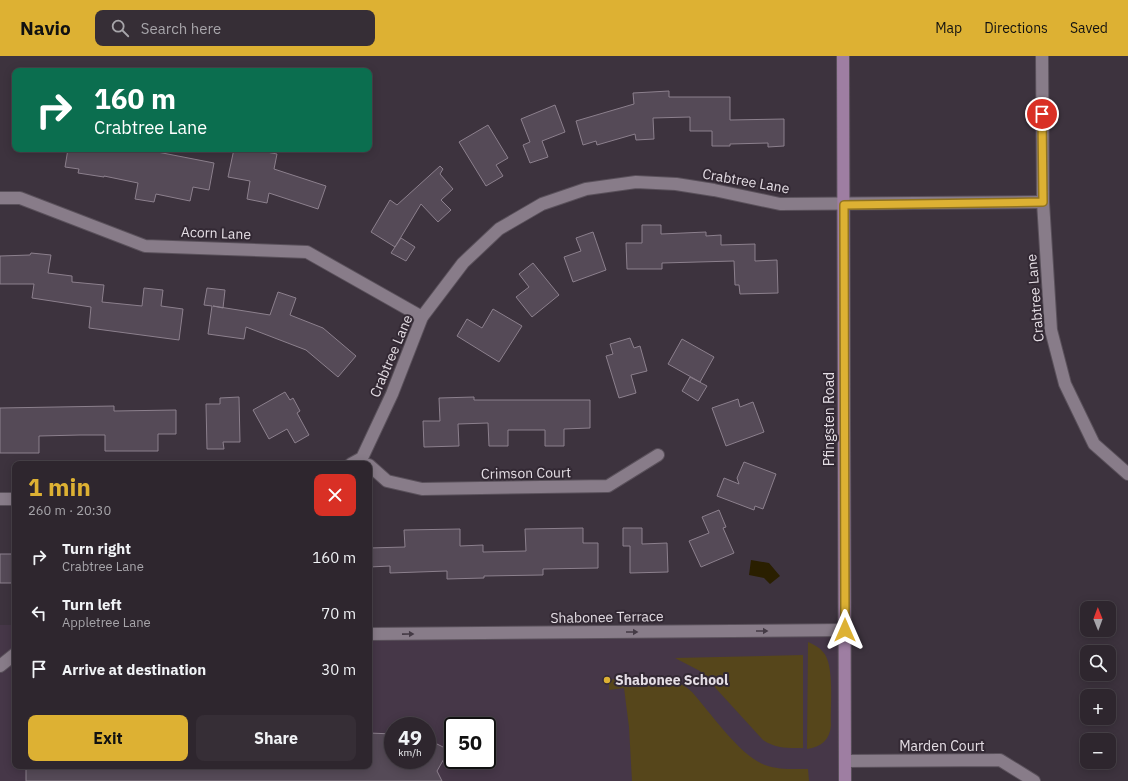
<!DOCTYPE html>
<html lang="en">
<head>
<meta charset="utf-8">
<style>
  body { margin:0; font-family:"IBM Plex Sans",sans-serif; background:#362e36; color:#f1f3f6; height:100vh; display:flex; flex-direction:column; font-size:15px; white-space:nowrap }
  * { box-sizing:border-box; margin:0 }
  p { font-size:13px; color:#a7a5aa }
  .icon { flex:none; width:22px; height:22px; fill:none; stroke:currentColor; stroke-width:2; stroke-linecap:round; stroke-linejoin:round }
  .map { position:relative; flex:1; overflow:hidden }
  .details { position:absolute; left:12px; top:405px; width:360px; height:308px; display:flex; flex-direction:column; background:#2e262e; border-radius:8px; box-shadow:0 2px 10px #0003,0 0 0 1px #49434a }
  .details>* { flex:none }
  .banner { position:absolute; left:12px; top:12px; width:360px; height:84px; border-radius:8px; box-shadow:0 2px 10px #0003,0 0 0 1px #49434a; background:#0b6e4f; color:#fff; overflow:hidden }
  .needle { width:26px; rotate:359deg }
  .fabs { position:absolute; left:1080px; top:545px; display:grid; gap:8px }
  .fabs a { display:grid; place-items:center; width:36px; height:36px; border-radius:8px; background:#2e262e; box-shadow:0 2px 10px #0003,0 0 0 1px #49434a; font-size:20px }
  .speed { position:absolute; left:384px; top:661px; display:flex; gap:8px; font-size:20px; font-weight:700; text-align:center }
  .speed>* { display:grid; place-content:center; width:52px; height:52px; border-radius:50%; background:#2e262e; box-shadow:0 2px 10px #0003,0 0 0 1px #49434a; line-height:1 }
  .speed small { font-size:10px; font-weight:400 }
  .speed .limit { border:2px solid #111; border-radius:6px; background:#fff; color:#111 }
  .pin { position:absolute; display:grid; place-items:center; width:34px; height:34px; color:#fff; margin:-17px; border:2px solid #fff; border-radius:50%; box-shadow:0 1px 4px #0007 }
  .me { position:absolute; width:44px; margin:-22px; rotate:0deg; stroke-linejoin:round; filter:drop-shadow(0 0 3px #0008) }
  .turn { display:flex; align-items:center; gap:14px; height:84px; padding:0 16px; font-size:18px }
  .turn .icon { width:52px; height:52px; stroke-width:2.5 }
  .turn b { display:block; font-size:28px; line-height:34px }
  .round { display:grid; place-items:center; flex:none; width:42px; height:42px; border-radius:8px; background:#362e36 }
  .headline { display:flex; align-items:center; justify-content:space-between; height:68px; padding:0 16px }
  h1 { font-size:24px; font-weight:800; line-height:30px; color:#ddb133 }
  .action { display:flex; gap:8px; margin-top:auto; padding:8px 16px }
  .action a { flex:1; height:46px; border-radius:8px; background:#ddb133; color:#111; font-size:16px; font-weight:800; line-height:46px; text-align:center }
  .action a+a { background:#362e36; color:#f1f3f6 }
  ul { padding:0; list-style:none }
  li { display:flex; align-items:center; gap:12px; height:56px; padding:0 16px }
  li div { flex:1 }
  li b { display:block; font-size:15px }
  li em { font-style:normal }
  header { display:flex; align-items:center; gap:24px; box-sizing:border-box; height:56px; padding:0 20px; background:#ddb133; color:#111 }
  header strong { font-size:19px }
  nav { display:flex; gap:22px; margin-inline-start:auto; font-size:14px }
  .search { width:280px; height:36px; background:#362e36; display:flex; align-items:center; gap:10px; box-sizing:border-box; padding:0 14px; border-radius:8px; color:#a7a5aa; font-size:15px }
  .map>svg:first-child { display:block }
</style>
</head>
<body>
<header>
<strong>Navio</strong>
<div class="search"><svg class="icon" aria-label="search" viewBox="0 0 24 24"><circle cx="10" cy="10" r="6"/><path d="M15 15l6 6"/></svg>Search here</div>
<nav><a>Map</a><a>Directions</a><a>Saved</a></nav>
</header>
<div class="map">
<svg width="1128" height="725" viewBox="0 0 1128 725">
  <rect width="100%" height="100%" fill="#3d333e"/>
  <!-- built -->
  <path fill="#463748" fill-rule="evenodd" d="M0,569H15V710H369V578L845,574L846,725H0ZM393,670H427V704H393ZM453,670H487V704H453Z"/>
  <!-- green -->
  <g fill="#56461b">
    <path d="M808,586C813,588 819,591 823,596C835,608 830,653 831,669C830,684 821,691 807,693Z"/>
    <path d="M803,599V692C789,692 776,693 763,684L700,615L675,602Z"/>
    <path d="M632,622C654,622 674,619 692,636C710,656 740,700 765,709C779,714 793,713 808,713L809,725H632L629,671L624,632L609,634V628L613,623Z"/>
  </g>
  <!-- water -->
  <path fill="#2a1f00" d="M751,504L769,507L780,520L770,528L764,522L749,519Z"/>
  <!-- building -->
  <g fill="#554a57" stroke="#8c808d">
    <path d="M669,35V41H730V64L784,63V90L768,91V87L730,88V90H712V75H690V61L653,62L654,83L636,84L635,78L597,89L596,85L583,89L576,65L634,48L633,37Z"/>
    <path d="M555,49L565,76L542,85L548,101L530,107L523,89L530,86L521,63Z"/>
    <path d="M488,69L508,102L496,109L503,120L486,130L459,86Z"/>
    <path d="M68,93H142L214,107L209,134L193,131L190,145L156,138L154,146L135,143L138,127L104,120V121L78,117L79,113L65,111Z"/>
    <path d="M234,93H251L277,98L274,113L326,130L318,153L269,137L267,147L247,143L250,125L228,121Z"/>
    <path d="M440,110L443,113L440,118L453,133L441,144L451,154L438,166L421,148L395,191L371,176L390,144L397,149Z"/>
    <path d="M642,169H661V178L706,176V180L721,179V189L755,188V205L777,204L778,237L740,238L739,229H735L734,205L662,207V213H627L626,187H642Z"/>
    <path d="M593,176L606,214L573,226L564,201L581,195L576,182Z"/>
    <path d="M401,182L415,191L406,205L391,197Z"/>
    <path d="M31,197L51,199L48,217L72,220V226L104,229L102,246L142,250L144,232L163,234L161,250L183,253L179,284L89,272L91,251L32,242L34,228H0V200L30,199Z"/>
    <path d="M533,207L559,239L532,261L516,241L529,231L519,218Z"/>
    <path d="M207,232L225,234L223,252L213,250L270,259L278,236L296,242L290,259L323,272L356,300L338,321L306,294L246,271L244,283L208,278L212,250L204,249Z"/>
    <path d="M493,253L522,270L499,306L457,280L467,263L482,272Z"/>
    <path d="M630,282L634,292L640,290L647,315L631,319L636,337L619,342L606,300L613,298L610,288Z"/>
    <path d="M682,283L714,301L700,326L668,308Z"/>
    <path d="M690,321L707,330L698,345L682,335Z"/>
    <path d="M285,336L290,344L293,342L300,355L297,357L309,379L295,387L287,373L269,383L253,354Z"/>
    <path d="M239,341L240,386H223L224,393H207L206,348H220V342Z"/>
    <path d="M474,341V344H590V372L564,373V390H545V374H508V390H489L488,367L458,368L459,390L424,391L423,365H440L439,342Z"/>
    <path d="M738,343L740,351L753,346L764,376L726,390L712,352Z"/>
    <path d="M114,350V355L176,354V378H158V395H105V379H80L39,380V397H0V352Z"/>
    <path d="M744,406L776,418L763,453L755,450L754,454L717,440L724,422L739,428L737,422Z"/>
    <path d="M719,454L726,471L723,472L734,497L701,511L689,485L709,477L702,461Z"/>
    <path d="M583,472V487H598V512L543,513V519L484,520V522L447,523V515L390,517V510L369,511V492L405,491L404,474L460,473V490L483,489V496L526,495L525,473Z"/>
    <path d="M623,472H642V488L667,487L668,516L630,517V490H623Z"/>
    <rect x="0" y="498" width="15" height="29"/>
    <path d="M369,677L393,678V704H427V683L449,694L437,715L442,725H26V710H369Z"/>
  </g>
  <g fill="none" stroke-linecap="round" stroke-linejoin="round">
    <!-- minor casing -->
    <g stroke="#5a515b" stroke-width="14">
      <g id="minor">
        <path d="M1042,0L1043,146L1051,274L1065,328L1094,388L1128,418"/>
        <path d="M0,142H20L145,190L307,196L422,261"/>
        <path d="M351,408L362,402L392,338L422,261L463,207L499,173L542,148L586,133L636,126L676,128L714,134L780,148L1043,146"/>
        <path d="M369,409L387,425L422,433L608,430L658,399"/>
        <path d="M0,443H15"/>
        <path d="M369,578L845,574"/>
        <path d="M0,610L15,598"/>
        <path d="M845,705L1000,704L1034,725"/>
      </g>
    </g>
    <!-- major casing -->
    <g stroke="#5a515b" stroke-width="14">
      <path id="major" d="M843,0L845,725"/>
    </g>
    <!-- minor -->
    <use href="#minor" stroke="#887c89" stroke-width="12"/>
    <!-- major -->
    <use href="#major" stroke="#9e7ea2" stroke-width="12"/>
  </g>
  <!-- one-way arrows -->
  <defs><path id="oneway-solid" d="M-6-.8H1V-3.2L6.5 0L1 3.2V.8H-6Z"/></defs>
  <g fill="#443a45">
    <use href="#oneway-solid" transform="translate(762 575)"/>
    <use href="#oneway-solid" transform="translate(632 576)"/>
    <use href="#oneway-solid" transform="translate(408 578) rotate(-1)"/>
  </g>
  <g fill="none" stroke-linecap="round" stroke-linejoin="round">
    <!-- route casing -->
    <g stroke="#907321" stroke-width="10">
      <path id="route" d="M845,574L844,149L1043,146L1042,58"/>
    </g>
    <!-- route -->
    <use href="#route" stroke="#ddb133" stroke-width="7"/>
  </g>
  <!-- markers -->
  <circle fill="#ddb133" stroke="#332934" stroke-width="1.5" cx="607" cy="624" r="4"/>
  <g text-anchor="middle" stroke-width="4" stroke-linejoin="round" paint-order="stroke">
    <!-- street labels -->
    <g font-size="14" fill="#e5dee5" stroke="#332934">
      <text transform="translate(746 125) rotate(10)" y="5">Crabtree Lane</text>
      <text transform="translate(216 177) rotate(2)" y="5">Acorn Lane</text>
      <text transform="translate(1035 242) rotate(-95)" y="5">Crabtree Lane</text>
      <text transform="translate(391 300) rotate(-67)" y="5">Crabtree Lane</text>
      <text transform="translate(829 363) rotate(-90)" y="5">Pfingsten Road</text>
      <text transform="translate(526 417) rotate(-1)" y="5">Crimson Court</text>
      <text transform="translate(607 561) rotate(-1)" y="5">Shabonee Terrace</text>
      <text x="942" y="695">Marden Court</text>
    </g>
    <!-- poi labels -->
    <g font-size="14" font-weight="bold" fill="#e5dee5" stroke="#332934" text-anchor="start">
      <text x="615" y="629">Shabonee School</text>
    </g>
  </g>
</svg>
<div class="fabs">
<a><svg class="needle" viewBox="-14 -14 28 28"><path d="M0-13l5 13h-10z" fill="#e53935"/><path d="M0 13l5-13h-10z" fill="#a7a5aa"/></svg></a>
<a><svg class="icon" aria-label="search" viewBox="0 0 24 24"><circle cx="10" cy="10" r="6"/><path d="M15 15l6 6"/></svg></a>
<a>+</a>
<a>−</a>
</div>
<div class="speed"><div>49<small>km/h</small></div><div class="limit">50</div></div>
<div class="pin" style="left:1042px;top:58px;background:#d93025"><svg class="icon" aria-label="arrive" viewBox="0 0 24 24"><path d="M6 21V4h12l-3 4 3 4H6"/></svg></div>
<svg class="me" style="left:845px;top:574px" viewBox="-20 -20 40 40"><path d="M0-17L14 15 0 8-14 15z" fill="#ddb133" stroke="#fff" stroke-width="4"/></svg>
<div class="banner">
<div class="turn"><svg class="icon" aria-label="right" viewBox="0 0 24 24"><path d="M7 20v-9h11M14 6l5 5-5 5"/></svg><div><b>160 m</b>Crabtree Lane</div></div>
</div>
<section class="details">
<div class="headline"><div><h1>1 min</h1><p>260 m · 20:30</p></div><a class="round" style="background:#d93025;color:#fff"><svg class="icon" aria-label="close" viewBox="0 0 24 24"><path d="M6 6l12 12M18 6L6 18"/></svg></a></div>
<ul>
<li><svg class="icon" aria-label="right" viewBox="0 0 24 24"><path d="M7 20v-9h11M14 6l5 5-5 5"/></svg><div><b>Turn right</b><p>Crabtree Lane</p></div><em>160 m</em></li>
<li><svg class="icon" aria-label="left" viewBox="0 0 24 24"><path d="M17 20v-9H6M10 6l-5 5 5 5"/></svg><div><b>Turn left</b><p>Appletree Lane</p></div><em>70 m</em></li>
<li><svg class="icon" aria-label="arrive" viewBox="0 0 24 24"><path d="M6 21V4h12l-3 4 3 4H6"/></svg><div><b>Arrive at destination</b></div><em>30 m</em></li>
</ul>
<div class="action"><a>Exit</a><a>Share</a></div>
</section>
</div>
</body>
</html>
